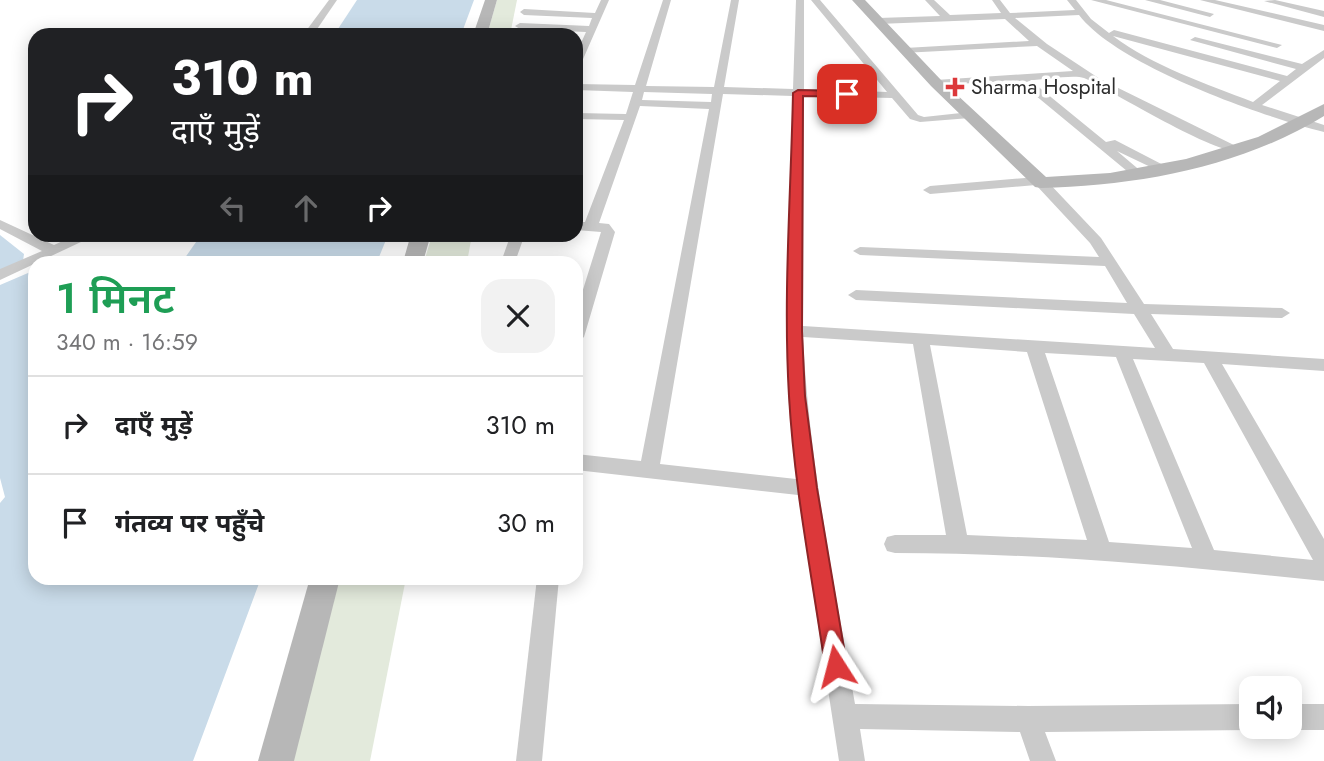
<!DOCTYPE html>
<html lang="hi">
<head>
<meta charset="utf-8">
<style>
  body { margin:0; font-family:Jost,"Noto Sans Devanagari",sans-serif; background:#f2f2f2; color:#202124; height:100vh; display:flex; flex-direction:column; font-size:26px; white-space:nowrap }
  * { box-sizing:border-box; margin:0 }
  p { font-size:23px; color:#757577 }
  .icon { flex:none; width:38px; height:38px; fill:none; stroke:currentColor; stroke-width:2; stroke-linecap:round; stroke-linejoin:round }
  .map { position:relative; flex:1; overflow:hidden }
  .drawer { position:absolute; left:28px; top:256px; width:555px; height:329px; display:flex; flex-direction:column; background:#fff; border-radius:21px; box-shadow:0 4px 18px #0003 }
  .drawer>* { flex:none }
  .hud { position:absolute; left:28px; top:28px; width:555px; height:214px; border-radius:21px; box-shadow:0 4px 18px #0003; background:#202124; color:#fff; overflow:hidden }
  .tools { position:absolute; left:1239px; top:676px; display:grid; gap:14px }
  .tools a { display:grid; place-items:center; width:63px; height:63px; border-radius:14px; background:#fff; box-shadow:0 4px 18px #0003; font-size:35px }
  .pin { position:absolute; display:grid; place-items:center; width:60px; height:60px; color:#fff; margin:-30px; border-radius:14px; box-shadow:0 4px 10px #0006 }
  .me { position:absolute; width:77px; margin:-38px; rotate:351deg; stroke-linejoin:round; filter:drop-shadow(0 0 5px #0008) }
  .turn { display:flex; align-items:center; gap:24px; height:147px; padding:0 28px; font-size:32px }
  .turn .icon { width:91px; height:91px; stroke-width:2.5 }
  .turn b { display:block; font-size:49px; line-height:60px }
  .lanes { display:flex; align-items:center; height:66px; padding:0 28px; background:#0003; justify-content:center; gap:35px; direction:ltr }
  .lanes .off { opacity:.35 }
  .round { display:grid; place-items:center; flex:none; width:74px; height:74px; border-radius:21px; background:#f2f2f2 }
  .head { display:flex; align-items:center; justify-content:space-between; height:119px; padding:0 28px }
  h1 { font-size:42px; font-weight:600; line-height:52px; color:#1e9e55 }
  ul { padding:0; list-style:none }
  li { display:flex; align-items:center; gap:21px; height:98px; padding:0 28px; border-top:2px solid #e0e0e0 }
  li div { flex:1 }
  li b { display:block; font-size:26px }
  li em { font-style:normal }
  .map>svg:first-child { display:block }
</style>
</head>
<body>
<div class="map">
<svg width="1324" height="761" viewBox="0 0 1324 761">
  <rect width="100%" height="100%" fill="#fff"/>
  <!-- green -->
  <g fill="#e3eadc">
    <path d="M497,0H517L510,35H487Z"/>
    <path d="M432,235H472L467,262H424Z"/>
    <path d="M337,578H406L370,761H286Z"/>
  </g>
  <!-- water -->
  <g fill="#c9dbe9">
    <path d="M357,0H474L461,35H334Z"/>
    <path d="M0,235L24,254L23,261L0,271Z"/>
    <path d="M201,235V234L388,235L377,262H182Z"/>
    <path d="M35,270V578H261L193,761H0V503L5,497L0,478V285Z"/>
  </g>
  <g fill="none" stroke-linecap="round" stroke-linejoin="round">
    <!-- street -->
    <g fill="#cacaca" fill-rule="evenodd">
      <path d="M329,0H337L313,35H303Z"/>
      <path d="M601,0H609L580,66L576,67V54L586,32L520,29L515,26L520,23L589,26L592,18L524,15L520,12L524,9L595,13Z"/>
      <path d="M663,0H671L646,86L714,87L731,0H739L724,87L793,89L796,0H804V89L887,92L811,0H820L918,115L924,117L970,112L976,115L970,118L920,122L910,119L892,98L804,96L803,326L1155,348L1134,314L856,300L848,295L856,290L1127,303L1105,266L860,255L853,251L860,247L1099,257L1090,243L1036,185L930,194L923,190L930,186L1037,177L1046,180L1101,238L1144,304L1282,308L1290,313L1282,318L1151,314L1173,349L1324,359V371L1222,364L1324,539V581C1181,566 1039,553 895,553L887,551L884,544L887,537L895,535H946L913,344L803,337C809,461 834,582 855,704L1028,706L1251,704V726H1259L1251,730L1045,732L1056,761H1030L1020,732L860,729L865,761H839L798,495L576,470V454L641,461L709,109L640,106L599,223L609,224L615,232L584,337L576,343V312L601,232L576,230V222H585L624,120L576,119V113L626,114L633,92L576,90V84L635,85ZM644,92L712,94L711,102L642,100ZM723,94L793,96L787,331L788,396L796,479L660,464ZM930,345L1027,352L1087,540L967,535ZM1045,353L1116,357L1192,548L1109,542ZM1133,359L1204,363L1313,560L1214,550Z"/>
      <path d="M925,0H934L950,15L1001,13L992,0H1000L1010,13L1075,10L1067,0H1076L1091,19L1109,33L1114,30L1287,76L1296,69L1190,40L1195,37L1302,64L1324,50V58L1262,105L1324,125V132C1261,116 1118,66 1079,15L1015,18L1047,44L1100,79L1244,150C1227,163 1108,88 1084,78C1074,74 1043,80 1030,80L1106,142L1115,140L1171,169L1169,172H1161L1117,151L1143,173L1137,177L1133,176L1018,81L932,85V81L936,80L1073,71L1037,46L902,53L900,51L905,48L1029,41L1005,19L878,24L873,21L878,18L940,16ZM1113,36L1280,81L1253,102C1206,84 1153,66 1113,36Z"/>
      <path d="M1091,0H1106L1282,45L1277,48Z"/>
      <path d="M1145,0H1160L1214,14L1210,17Z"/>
      <path d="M1200,0H1215L1324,25V31Z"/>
      <path d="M1275,0L1324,11V17L1264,1Z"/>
      <path d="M0,220L54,245L78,234H98L0,280V269L42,251L0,229Z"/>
      <path d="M511,234H525L515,262H501Z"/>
      <path d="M537,578H559L542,761H516Z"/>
      <path d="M1290,704H1324V730H1290L1282,726H1290Z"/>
    </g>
    <!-- secondary -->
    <g fill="#b7b7b7" fill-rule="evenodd">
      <path d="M485,0H497L487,35H473Z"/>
      <path d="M852,0H865L941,80L1046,177L1110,173L1186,159L1258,137L1324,104V116C1241,167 1137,186 1041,188L1035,187L931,86Z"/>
      <path d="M411,234H431L423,262H403Z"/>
      <path d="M310,578H340L294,761H258Z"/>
    </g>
  </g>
  <!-- route -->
  <path fill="#dc383a" stroke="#8f2426" stroke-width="2" d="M798,90L847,91L852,94L847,97L803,96L802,331L805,396L817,488L847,666L844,673L836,676L828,673L825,666C812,576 794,486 789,396C783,296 791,193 793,93Z"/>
  <!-- markers -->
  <path fill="#dc383a" stroke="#fff" stroke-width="2.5" d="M951.5 76.5h7v7h7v7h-7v7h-7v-7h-7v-7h7z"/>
  <g text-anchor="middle" stroke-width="7" stroke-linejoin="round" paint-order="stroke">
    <!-- far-poi labels -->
    <g font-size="21" fill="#2d2d2d" stroke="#fff" text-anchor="start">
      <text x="971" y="94">Sharma Hospital</text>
    </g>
  </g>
</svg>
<div class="tools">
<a><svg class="icon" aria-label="sound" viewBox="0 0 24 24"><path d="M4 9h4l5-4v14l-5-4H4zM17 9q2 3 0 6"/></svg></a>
</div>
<div class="pin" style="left:847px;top:94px;background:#d93025"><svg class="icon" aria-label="arrive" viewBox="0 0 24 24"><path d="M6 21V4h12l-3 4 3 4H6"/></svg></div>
<svg class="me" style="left:836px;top:666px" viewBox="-20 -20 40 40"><path d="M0-17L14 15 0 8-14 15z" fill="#dc383a" stroke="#fff" stroke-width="4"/></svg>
<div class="hud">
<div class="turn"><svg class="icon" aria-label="right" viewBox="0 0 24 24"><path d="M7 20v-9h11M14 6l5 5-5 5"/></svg><div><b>310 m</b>दाएँ मुड़ें</div></div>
<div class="lanes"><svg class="icon off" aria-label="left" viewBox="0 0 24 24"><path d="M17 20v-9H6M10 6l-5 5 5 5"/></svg><svg class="icon off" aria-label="ahead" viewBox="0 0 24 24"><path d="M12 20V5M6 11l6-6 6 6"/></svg><svg class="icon" aria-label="right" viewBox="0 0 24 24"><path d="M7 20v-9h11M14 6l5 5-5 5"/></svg></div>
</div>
<section class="drawer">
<div class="head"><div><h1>1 मिनट</h1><p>340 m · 16:59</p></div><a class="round"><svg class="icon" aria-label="close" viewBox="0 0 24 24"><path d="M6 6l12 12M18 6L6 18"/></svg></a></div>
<ul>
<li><svg class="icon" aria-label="right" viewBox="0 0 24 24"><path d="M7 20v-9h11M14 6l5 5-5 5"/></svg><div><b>दाएँ मुड़ें</b></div><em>310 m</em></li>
<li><svg class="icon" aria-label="arrive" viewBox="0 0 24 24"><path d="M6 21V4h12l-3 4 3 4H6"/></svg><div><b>गंतव्य पर पहुँचे</b></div><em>30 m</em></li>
</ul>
</section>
</div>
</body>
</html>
